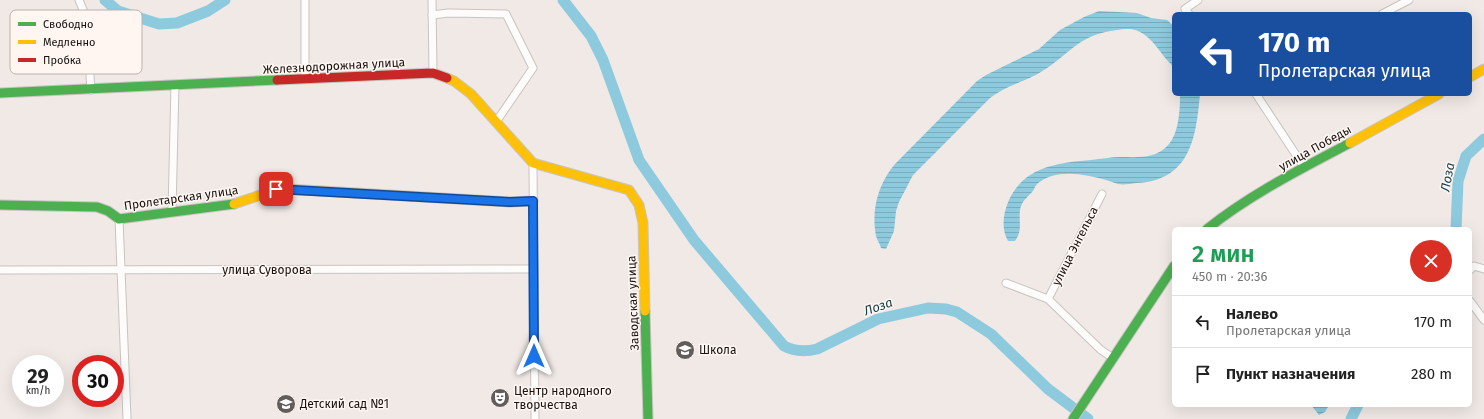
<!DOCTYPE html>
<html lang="ru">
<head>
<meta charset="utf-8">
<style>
  body { margin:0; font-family:"Fira Sans",sans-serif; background:#f6f6f6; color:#222; height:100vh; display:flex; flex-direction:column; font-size:15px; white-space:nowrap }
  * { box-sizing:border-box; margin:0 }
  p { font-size:13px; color:#767676 }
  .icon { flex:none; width:22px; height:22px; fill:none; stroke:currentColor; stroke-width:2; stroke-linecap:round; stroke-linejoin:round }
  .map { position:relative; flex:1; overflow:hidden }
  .side { position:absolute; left:1172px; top:227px; width:300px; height:180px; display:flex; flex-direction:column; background:#fff; border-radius:6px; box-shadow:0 4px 16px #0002 }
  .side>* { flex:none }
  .hud { position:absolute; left:1172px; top:12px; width:300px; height:84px; border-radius:6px; box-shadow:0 4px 16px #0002; background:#1a4fa0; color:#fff; overflow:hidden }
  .speed { position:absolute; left:12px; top:355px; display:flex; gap:8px; font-size:20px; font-weight:700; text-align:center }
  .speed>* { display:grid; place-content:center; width:52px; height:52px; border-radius:50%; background:#fff; box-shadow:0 4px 16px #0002; line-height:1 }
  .speed small { font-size:10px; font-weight:400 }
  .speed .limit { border:6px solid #d22; background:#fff; color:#111 }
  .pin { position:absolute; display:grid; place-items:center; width:34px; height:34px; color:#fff; margin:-17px; border-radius:8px; box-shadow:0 2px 6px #0006 }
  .me { position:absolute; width:44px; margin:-22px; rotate:0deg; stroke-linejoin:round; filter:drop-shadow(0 0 3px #0008) }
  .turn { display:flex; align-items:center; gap:14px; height:84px; padding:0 20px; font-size:18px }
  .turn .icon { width:52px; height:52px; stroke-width:2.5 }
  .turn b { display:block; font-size:28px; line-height:34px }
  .round { display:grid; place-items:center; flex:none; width:42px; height:42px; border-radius:21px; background:#f6f6f6 }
  .head { display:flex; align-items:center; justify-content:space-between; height:68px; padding:0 20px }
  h1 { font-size:24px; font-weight:600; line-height:30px; color:#1e9e55 }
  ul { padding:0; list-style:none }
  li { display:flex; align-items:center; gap:12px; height:52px; padding:0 20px; border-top:1px solid #e0e0e0 }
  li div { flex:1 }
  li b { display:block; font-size:15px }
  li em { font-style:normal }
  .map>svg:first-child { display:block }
</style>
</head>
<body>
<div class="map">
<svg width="1484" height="419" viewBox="0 0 1484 419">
  <defs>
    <pattern id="water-rules" width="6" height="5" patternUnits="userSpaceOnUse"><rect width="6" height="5" fill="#8dcade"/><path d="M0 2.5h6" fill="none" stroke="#79acbd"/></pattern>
  </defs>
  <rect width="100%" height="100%" fill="#f0e9e6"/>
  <!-- water -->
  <g fill="url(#water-rules)">
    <path d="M1099,11L1137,13L1151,18L1167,20L1174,26V67C1161,56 1154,38 1138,31C1131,28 1124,29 1117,30C1080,34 1072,52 1044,70C1026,82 1006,85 990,98L913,175L899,202L896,211L894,231L886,249L881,248C880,244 877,240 876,236C871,210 878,184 895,164L977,81L986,75L1039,49L1060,30L1084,17Z"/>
    <path d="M1180,94H1200C1196,138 1190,181 1136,183C1130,184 1123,185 1118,184C1114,183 1110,181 1106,180C1085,174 1055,168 1037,184C1035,186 1034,190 1032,192C1028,197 1024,199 1021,206C1017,218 1024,229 1015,241H1008C1001,229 1003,213 1009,200C1025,166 1058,163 1091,160C1101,159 1111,157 1121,157C1136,157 1153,159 1165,148C1179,137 1180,111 1180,94Z"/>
    <path d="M1311,405H1329L1325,412L1319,415Z"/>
  </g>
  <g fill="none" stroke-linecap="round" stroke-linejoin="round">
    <!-- river -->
    <g stroke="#8dcade" stroke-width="11">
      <path d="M105,0L118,11L159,24L177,23L208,11L225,0"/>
      <path d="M563,0L591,36L603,60L639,160L694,240L784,346C795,352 805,352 817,349L878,319L928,308L946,309L957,312L991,334L1048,389L1088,419"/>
      <path d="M1456,229L1458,181L1466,156L1484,139"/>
      <path d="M1351,419L1358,405"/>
    </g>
    <!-- street casing -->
    <g stroke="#c8c4c1" stroke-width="9">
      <g id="street">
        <path d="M79,0L86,17L91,90"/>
        <path d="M432,0L433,73"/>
        <path d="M1189,14L1185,9L1198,0"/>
        <path d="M1382,14L1409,0"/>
        <path d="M432,15L448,13L506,14L533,68L496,122"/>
        <path d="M305,79V0"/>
        <path d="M1256,94L1304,167"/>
        <path d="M533,163L535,419"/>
        <path d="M172,211L175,85"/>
        <path d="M119,219L127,419"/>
        <path d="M0,270L534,269"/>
        <path d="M1470,270L1474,266L1484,269"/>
        <path d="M1006,283L1048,299L1101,350L1113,358"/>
        <path d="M1048,299L1102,194"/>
        <path d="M1470,301L1484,320"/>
      </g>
    </g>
    <!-- fast casing -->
    <g stroke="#c8c4c1" stroke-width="11">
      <g id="fast">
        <path d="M0,93L277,80"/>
        <path d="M0,205L97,207L108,211L119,219L234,204"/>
        <path d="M1207,229C1251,194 1301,169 1350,143"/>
        <path d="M645,311L648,419"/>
        <path d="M1073,419L1174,266"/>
      </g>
    </g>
    <!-- slow casing -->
    <g stroke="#c8c4c1" stroke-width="11">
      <g id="slow">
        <path d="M1470,77L1484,69"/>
        <path d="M447,78L454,81L471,94L533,163L629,190L639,205L643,223L645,311"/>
        <path d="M1350,143L1439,94"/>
        <path d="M234,204L272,191L287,189L510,202L533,201"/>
      </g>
    </g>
    <!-- jam casing -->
    <g stroke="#c8c4c1" stroke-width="11">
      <path id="jam" d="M277,80L433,73L447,78"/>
    </g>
    <!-- street -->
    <use href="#street" stroke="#fdfcfb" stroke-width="7"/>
    <!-- fast -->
    <use href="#fast" stroke="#4caf50" stroke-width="9"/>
    <!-- slow -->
    <use href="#slow" stroke="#ffc107" stroke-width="9"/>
    <!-- jam -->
    <use href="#jam" stroke="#c62828" stroke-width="9"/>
  </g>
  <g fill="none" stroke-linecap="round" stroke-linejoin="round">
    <!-- route casing -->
    <g stroke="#114b97" stroke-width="10">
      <path id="route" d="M276,189L510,202L533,201L534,356"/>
    </g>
    <!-- route -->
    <use href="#route" stroke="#1a73e8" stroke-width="7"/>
  </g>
  <!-- icons -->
  <defs>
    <g id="school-disc" transform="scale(1)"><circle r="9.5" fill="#625d5b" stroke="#fff6f2"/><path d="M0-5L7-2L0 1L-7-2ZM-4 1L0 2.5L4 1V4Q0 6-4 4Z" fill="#fff"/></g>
    <g id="theatre-disc" transform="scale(1)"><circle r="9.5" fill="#625d5b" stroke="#fff6f2"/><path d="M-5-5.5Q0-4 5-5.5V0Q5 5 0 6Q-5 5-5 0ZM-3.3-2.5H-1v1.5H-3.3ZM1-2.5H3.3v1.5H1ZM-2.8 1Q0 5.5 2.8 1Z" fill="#fff"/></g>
  </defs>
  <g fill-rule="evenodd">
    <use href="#school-disc" x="685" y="350"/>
    <use href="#theatre-disc" x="500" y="398"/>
    <use href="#school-disc" x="286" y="404"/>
  </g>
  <g text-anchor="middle" stroke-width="3" stroke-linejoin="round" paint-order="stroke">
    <!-- street labels -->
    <g font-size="12" fill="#161210" stroke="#fff6f2">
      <text transform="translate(334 66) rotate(-3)" y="4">Железнодорожная улица</text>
      <text transform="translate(1315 148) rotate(-29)" y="4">улица Победы</text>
      <text transform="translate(181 198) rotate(-8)" y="4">Пролетарская улица</text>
      <text transform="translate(1075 246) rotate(-63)" y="4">улица Энгельса</text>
      <text x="267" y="274">улица Суворова</text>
      <text transform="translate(633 303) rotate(-92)" y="4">Заводская улица</text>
    </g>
    <!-- poi labels -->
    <g font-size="12" fill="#161210" stroke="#fff6f2" text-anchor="start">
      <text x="699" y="354">Школа</text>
      <text x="514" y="395">Центр народного<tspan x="514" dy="14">творчества</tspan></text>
      <text x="300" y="408">Детский сад №1</text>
    </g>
    <!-- water labels -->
    <g font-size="13" font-style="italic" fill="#153e4b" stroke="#fff6f2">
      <text transform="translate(1447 177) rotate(-80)" y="5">Лоза</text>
      <text transform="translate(878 306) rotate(-19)" y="5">Лоза</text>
    </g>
  </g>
  <!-- legend -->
  <rect x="10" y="10" width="132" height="64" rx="6" fill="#fff6f2" stroke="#b9b2ae" stroke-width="1"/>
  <rect x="18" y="22" width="18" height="4" fill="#4caf50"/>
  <rect x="18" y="40" width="18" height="4" fill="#ffc107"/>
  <rect x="18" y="58" width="18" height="4" fill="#c62828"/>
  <g font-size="11" fill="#161210">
    <text x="43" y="28">Свободно</text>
    <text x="43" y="46">Медленно</text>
    <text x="43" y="64">Пробка</text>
  </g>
</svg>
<div class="speed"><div>29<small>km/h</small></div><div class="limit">30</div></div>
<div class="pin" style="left:276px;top:189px;background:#d93025"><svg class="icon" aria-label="arrive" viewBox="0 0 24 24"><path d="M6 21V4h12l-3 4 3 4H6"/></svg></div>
<svg class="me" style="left:534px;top:356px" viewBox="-20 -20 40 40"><path d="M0-17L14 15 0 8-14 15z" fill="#1a73e8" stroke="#fff" stroke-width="4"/></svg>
<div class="hud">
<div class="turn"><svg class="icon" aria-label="left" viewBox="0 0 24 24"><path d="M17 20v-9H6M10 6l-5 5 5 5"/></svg><div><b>170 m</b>Пролетарская улица</div></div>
</div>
<section class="side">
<div class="head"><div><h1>2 мин</h1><p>450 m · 20:36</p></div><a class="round" style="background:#d93025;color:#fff"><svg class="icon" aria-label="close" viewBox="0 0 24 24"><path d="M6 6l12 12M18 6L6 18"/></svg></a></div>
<ul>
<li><svg class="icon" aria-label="left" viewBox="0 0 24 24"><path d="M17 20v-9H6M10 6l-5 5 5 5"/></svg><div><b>Налево</b><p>Пролетарская улица</p></div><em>170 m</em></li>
<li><svg class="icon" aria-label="arrive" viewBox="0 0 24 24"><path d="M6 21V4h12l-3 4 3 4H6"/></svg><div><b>Пункт назначения</b></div><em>280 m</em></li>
</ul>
</section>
</div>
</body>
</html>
